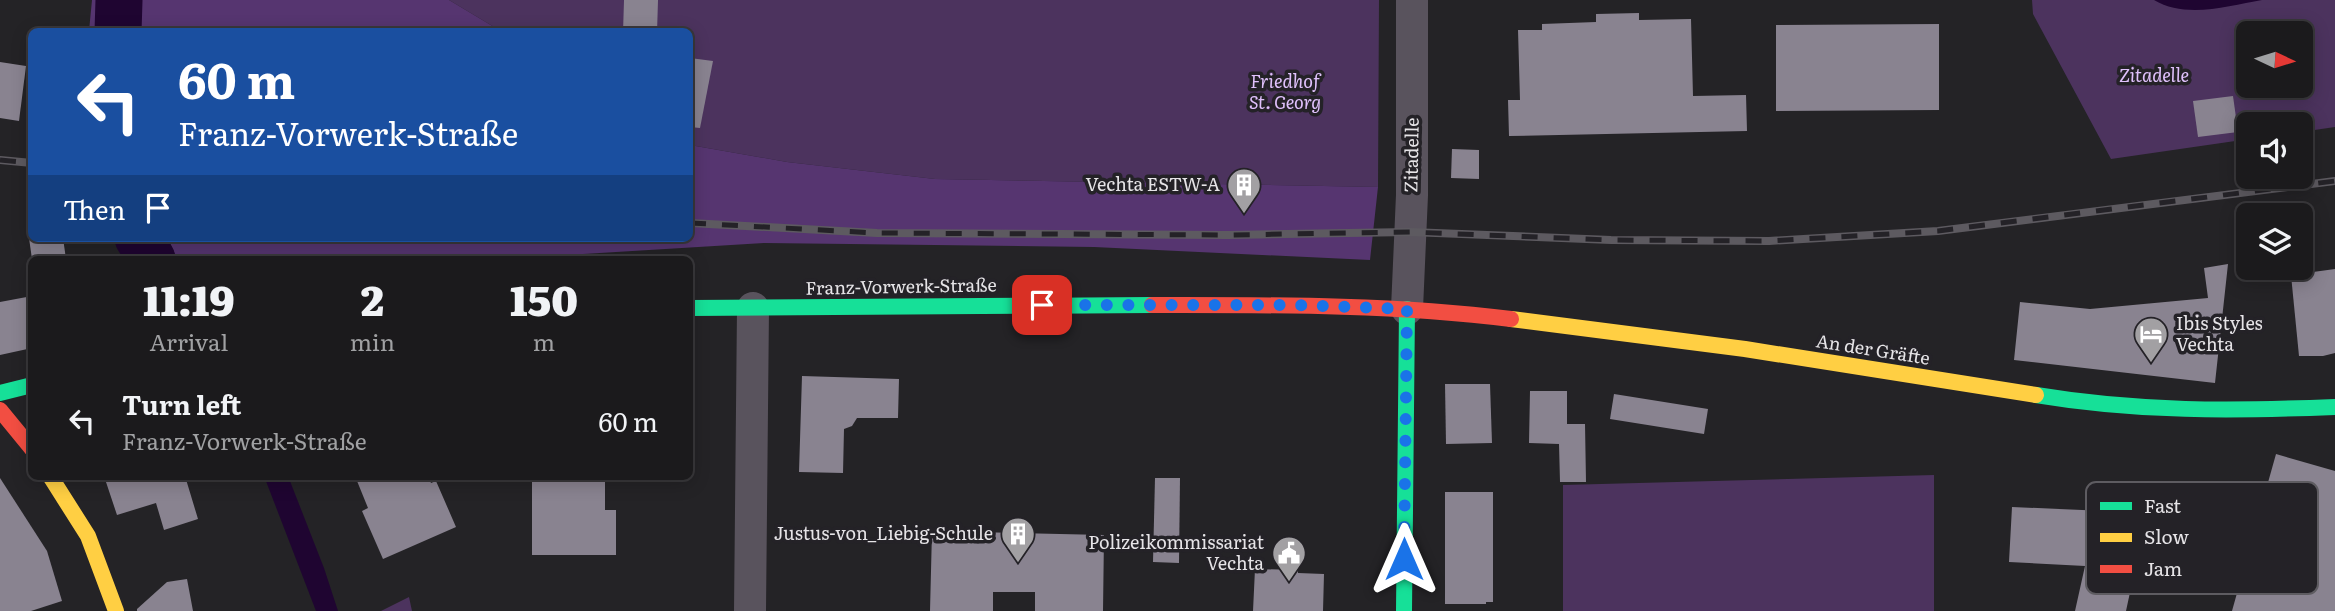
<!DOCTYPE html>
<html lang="en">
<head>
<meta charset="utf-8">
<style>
  body { margin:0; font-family:Literata,serif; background:#282729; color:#f1f3f6; height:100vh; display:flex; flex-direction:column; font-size:26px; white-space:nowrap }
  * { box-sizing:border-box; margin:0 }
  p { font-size:23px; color:#a0a1a3 }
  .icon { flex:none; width:38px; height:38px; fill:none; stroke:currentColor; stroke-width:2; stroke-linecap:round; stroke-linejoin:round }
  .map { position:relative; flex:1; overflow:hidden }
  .drawer { position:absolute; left:28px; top:256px; width:665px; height:224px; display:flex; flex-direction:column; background:#1b1a1c; border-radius:10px; box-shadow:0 4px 18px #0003,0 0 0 2px #39383b }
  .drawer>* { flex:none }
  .top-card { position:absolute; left:28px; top:28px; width:665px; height:214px; border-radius:10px; box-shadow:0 4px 18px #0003,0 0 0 2px #39383b; background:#1a4fa0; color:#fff; overflow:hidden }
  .needle { width:46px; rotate:94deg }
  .tools { position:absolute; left:2236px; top:21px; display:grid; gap:14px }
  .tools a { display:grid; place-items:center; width:77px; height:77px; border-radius:10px; background:#1b1a1c; box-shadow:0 4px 18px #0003,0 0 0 2px #39383b; font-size:35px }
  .pin { position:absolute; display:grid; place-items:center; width:60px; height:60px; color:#fff; margin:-30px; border-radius:14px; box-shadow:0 4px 10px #0006 }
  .me { position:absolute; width:77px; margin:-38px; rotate:0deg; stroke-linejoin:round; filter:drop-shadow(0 0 5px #0008) }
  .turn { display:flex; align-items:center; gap:24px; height:147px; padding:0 35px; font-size:32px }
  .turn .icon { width:91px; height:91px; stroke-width:2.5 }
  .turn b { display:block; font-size:49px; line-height:60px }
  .then { display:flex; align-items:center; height:66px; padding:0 35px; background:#0003; gap:14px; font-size:26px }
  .eta { display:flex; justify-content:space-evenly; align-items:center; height:119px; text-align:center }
  .eta b { font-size:42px; font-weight:800; line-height:49px }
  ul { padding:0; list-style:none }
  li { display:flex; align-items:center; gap:21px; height:91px; padding:0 35px }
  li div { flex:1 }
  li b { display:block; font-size:26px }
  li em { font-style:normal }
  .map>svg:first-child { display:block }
</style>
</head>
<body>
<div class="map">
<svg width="2335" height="611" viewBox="0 0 2335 611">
  <rect width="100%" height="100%" fill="#242326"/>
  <!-- green -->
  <g fill="#4c335e" fill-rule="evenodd">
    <path d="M449,0H1379L1378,187L935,179L787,162L690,145V32L505,31L494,27Z"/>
    <path d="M2032,0H2335V127L2301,132V124H2249V139L2111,159L2033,14ZM2249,33H2301V86H2249Z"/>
    <path d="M1934,475V611H1563V485Z"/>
    <path d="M409,597L412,611H381Z"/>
  </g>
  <!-- forest -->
  <g fill="#563570">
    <path d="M92,0H449L494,27L505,31H89Z"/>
    <path d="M690,145L787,162L935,179L1378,187L1370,260L1094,247L764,243L501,259H177L168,238H690Z"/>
  </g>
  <!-- water -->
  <g fill="#1f0531">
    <path d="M2154,0H2262C2228,6 2186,19 2154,0Z"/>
    <path d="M264,476H288L324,568L338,611H316Z"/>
  </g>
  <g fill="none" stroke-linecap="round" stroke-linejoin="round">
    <!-- river -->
    <g stroke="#1f0531" stroke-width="47">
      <path d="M118,32L119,0"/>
      <path d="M138,238L152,259"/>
    </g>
  </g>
  <!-- building -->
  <g fill="#898390">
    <path d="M624,0H658L657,32H623Z"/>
    <path d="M1639,13V20L1691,19L1693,96L1746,95L1747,131L1509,136L1508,100H1520L1518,30H1542V24L1596,22V14Z"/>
    <path d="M1939,24V110L1776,111V25Z"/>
    <path d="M690,58L713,61L700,128L690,127Z"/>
    <path d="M0,62L26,66L19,121L0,118Z"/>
    <path d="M2233,96L2238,132L2198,137L2193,101Z"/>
    <path d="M1452,149L1479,150V179L1451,178Z"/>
    <path d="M29,238H63L66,259H32Z"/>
    <path d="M2228,264L2215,383L2014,360L2020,302L2090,309L2208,298L2204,268Z"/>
    <path d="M2335,269V353L2323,356H2299L2291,275Z"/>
    <path d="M32,296V348L0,355V302Z"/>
    <path d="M802,376L899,379L898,418H857L852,426L844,429L843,473L799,472Z"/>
    <path d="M1445,384H1490L1492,443L1446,444Z"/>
    <path d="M1530,391H1567V424H1585L1586,482H1560L1559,444L1529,443Z"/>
    <path d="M1614,394L1708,409L1704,434L1610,419Z"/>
    <path d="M2276,454L2335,471V611H2232Z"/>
    <path d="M104,476H185L198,519L164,530L156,503L117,515Z"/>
    <path d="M355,476H428L431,483L436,481L456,527L383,559L362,511L368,508Z"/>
    <path d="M532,476H605V510H616V555H532Z"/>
    <path d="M0,478L47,551L62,601L31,611H0Z"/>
    <path d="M1155,478H1180L1179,563L1153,562Z"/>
    <path d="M1445,492H1493V602H1486V604H1445Z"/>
    <path d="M2012,507L2176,514L2172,569H2135L2126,611H2075L2085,566L2009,562Z"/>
    <path d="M932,531L1104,535L1103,611H1035V592H993V611H930Z"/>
    <path d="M1255,569L1298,570V573L1324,574L1323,611H1253Z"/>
    <path d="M187,579L193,611H137V609L167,582Z"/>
  </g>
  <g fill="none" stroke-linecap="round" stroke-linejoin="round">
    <!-- street -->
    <g stroke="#59535d" stroke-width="32">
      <path d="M1407,309L1412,195V0"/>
      <path d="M750,611L753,308"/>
    </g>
    <!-- fast -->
    <g stroke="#16e098" stroke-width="16">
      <path d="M690,308L1152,305"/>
      <path d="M0,393L32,385"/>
      <path d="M2036,395C2138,412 2232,411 2335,407"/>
      <path d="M1404,611L1407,309"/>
    </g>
    <!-- slow -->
    <g stroke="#ffcf43" stroke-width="16">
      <path d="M1511,319L1745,349L2036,395"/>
      <path d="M50,476L88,536L116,611"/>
    </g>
    <!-- jam -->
    <g stroke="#f24e42" stroke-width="16">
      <path d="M1152,305C1272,305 1392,304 1511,319"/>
      <path d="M0,410L32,449"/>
    </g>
    <!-- rail casing -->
    <g stroke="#5d5a60" stroke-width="8">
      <g id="rail">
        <path d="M0,160L32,163"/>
        <path d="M690,223L877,233L1228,235L1410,232L1611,240L1769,241L1938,231L2335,181"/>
      </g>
    </g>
    <!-- rail -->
    <use href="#rail" stroke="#242227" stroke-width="5" stroke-dasharray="16" stroke-linecap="butt"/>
  </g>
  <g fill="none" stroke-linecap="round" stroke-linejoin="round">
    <!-- route -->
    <path stroke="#1a73e8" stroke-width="12" stroke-dasharray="0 21.6" d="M1042,305H1296L1407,309L1404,559"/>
  </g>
  <!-- icons -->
  <defs>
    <g id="building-pin" transform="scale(1.75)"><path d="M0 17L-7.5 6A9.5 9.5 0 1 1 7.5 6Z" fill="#a2a0a3" stroke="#242227"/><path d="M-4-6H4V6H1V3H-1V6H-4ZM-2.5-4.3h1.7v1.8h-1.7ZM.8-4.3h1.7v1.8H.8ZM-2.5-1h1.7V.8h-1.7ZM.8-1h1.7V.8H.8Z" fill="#fff"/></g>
    <g id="hotel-pin" transform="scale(1.75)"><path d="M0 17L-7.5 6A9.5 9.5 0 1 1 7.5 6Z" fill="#a2a0a3" stroke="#242227"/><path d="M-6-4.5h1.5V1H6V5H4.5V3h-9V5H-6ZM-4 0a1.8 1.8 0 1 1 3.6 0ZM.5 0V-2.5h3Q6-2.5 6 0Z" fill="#fff"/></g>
    <g id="civic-pin" transform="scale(1.75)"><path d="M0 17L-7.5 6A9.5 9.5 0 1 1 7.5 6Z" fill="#a2a0a3" stroke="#242227"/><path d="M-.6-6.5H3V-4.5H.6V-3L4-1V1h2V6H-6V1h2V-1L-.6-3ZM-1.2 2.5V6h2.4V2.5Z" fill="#fff"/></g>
  </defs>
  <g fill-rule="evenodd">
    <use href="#building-pin" x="1244" y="185"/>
    <use href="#hotel-pin" x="2151" y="334"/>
    <use href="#building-pin" x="1018" y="534"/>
    <use href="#civic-pin" x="1289" y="553"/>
  </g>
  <g text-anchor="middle" stroke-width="7" stroke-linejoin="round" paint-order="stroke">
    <!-- park labels -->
    <g font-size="18" font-style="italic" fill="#e0c1fc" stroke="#242227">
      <text x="2154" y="82">Zitadelle</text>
      <text x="1285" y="88">Friedhof<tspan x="1285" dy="21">St. Georg</tspan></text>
    </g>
    <!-- street labels -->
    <g font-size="18" fill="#e6e4e7" stroke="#242227">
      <text transform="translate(1412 155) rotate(-89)" y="6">Zitadelle</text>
      <text transform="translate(901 287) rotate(-1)" y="6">Franz-Vorwerk-Straße</text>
      <text transform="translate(1873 350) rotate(9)" y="6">An der Gräfte</text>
    </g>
    <!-- poi labels -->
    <g font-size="18" fill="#e6e4e7" stroke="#242227" text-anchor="end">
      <text x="1220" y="191">Vechta ESTW-A</text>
      <text x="2176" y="330" text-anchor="start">Ibis Styles<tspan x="2176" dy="21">Vechta</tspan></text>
      <text x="993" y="540">Justus-von_Liebig-Schule</text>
      <text x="1264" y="549">Polizeikommissariat<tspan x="1264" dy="21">Vechta</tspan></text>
    </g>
  </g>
  <!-- legend -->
  <rect x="2086" y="482" width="232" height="112" rx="10" fill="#242227" stroke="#5e5c61" stroke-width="2"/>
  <rect x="2100" y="502" width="32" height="8" fill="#16e098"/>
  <rect x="2100" y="533" width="32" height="9" fill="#ffcf43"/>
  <rect x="2100" y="565" width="32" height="8" fill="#f24e42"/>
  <g font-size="19" fill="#e6e4e7">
    <text x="2144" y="513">Fast</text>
    <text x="2144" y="544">Slow</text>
    <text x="2144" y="576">Jam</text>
  </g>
</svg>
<div class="tools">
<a><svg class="needle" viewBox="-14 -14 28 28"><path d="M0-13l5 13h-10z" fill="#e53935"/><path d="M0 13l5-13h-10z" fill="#a0a1a3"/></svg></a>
<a><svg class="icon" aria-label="sound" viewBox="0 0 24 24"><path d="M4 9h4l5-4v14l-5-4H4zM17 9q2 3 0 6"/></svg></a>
<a><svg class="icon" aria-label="layers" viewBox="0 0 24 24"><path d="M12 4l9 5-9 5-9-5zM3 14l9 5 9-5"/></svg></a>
</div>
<div class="pin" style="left:1042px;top:305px;background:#d93025"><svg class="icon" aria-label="arrive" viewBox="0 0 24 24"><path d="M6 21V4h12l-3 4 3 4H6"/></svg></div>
<svg class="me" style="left:1404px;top:559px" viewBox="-20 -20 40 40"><path d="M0-17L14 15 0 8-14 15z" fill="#1a73e8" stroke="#fff" stroke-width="4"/></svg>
<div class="top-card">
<div class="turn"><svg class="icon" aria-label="left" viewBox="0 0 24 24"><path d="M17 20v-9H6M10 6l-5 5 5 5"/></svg><div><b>60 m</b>Franz-Vorwerk-Straße</div></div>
<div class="then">Then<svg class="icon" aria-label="arrive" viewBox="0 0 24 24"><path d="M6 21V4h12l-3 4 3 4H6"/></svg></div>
</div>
<section class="drawer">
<div class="eta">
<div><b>11:19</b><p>Arrival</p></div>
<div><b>2</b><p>min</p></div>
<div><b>150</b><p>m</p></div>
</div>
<ul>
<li><svg class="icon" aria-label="left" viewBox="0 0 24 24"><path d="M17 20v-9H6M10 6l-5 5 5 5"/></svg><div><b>Turn left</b><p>Franz-Vorwerk-Straße</p></div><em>60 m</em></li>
</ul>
</section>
</div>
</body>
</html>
